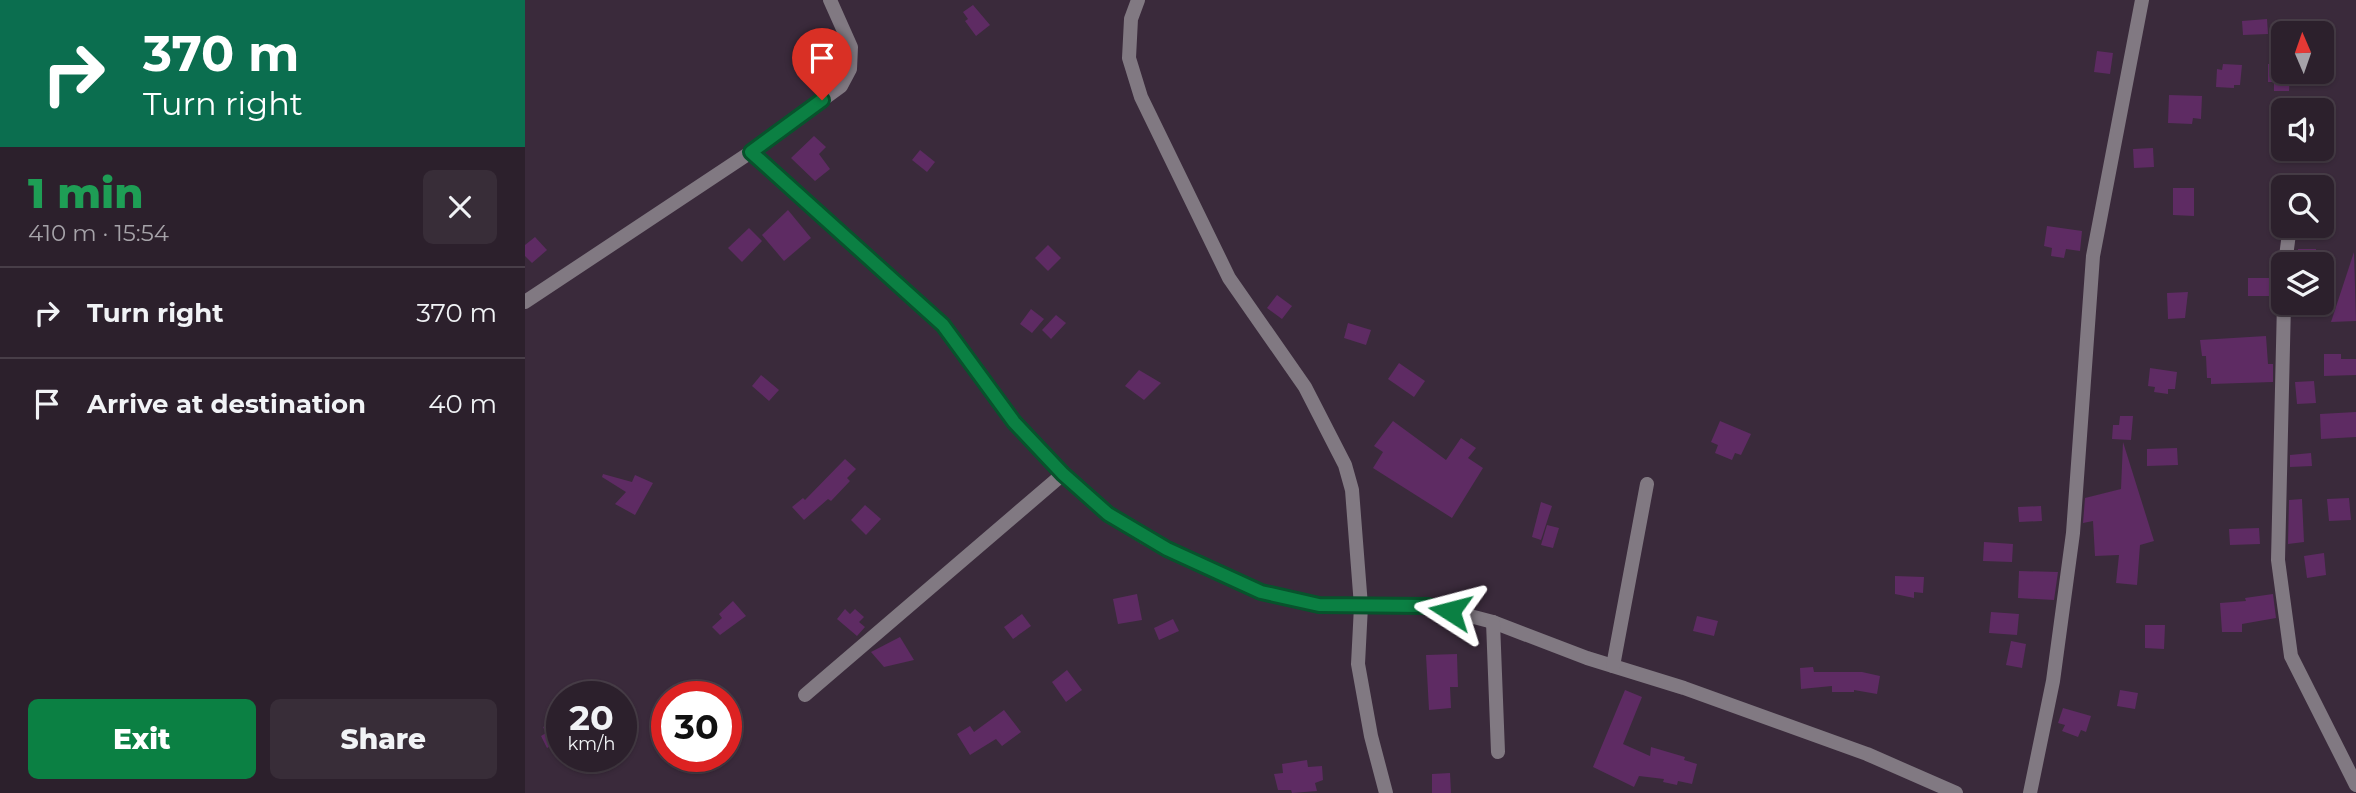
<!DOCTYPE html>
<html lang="en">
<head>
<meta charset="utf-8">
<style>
  body { margin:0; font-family:Montserrat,sans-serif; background:#382d38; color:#f1f3f6; height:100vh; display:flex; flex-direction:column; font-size:26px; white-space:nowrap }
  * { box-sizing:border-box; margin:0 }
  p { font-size:23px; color:#a6a3a9 }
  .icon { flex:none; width:38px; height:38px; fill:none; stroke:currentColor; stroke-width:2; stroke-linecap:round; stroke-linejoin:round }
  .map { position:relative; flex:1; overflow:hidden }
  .panel { display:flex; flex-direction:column; background:#2c202c; width:525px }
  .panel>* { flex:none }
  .hud { background:#0b6e4f; color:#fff; overflow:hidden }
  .needle { width:46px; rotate:358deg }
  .tools { position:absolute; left:1746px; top:21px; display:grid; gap:14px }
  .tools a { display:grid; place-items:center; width:63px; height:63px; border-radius:10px; background:#2c202c; box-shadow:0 2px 5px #0004,0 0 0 2px #483e48; font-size:35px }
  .speed { position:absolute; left:21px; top:681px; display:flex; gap:14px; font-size:35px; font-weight:700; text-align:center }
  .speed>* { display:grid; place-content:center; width:91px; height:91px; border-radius:50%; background:#2c202c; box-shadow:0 2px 5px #0004,0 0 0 2px #483e48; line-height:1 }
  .speed small { font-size:18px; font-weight:400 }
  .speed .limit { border:10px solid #d22; background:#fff; color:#111 }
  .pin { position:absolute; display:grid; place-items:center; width:60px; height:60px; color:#fff; margin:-72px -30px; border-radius:50% 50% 50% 0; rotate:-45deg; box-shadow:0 0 7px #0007 }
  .pin .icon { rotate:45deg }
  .me { position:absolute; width:77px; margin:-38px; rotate:279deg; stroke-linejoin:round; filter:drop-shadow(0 0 5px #0008) }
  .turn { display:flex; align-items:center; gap:24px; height:147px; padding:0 28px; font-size:32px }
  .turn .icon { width:91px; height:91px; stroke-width:2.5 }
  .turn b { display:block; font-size:49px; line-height:60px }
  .round { display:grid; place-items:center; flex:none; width:74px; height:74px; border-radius:10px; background:#382d38 }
  .summary { display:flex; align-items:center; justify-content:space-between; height:119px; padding:0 28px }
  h1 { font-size:42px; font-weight:800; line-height:52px; color:#1e9e55 }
  .cta { display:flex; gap:14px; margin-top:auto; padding:14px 28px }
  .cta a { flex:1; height:80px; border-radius:10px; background:#0b8043; color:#fff; font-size:28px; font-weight:800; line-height:80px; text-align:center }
  .cta a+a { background:#382d38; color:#f1f3f6 }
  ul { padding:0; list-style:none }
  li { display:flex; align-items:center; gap:21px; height:91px; padding:0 28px; border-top:2px solid #483e48 }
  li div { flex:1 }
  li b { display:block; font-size:26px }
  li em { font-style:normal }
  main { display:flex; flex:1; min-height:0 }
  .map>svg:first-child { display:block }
</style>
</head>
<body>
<main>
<section class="panel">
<div class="hud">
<div class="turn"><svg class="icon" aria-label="right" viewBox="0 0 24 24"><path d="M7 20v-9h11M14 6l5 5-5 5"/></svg><div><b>370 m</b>Turn right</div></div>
</div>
<div class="summary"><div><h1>1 min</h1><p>410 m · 15:54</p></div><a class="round"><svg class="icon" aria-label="close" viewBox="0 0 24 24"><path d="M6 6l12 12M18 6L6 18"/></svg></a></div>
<ul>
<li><svg class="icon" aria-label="right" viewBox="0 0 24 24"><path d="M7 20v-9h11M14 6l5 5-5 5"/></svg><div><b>Turn right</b></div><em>370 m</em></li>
<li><svg class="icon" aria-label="arrive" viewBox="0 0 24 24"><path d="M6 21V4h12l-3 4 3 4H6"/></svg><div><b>Arrive at destination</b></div><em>40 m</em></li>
</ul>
<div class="cta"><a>Exit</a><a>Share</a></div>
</section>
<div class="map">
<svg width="1831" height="793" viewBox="0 0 1831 793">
  <rect width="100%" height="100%" fill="#3a2a3b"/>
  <!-- building -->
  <g fill="#5e2b63">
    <path d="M448,5L465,25L451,36L440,21L443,19L438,12Z"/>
    <path d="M1742,19L1743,34L1718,35L1717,21Z"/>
    <path d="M1572,51L1588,53L1585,74L1569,72Z"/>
    <path d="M1698,64L1717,65L1715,85H1709V88L1691,87L1692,69L1697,70Z"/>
    <path d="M1743,64H1759V72H1765L1764,91H1749V82H1743Z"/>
    <path d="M1644,95L1677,96L1676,119L1668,118L1667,124L1643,123Z"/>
    <path d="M289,136L301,147L294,154L305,169L290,181L266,158Z"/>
    <path d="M1628,148L1629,167L1609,168L1608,149Z"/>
    <path d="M395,150L410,162L402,172L387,160Z"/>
    <path d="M1648,188H1669V216L1648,215Z"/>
    <path d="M263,210L286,238L259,261L237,235Z"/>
    <path d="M1522,226L1557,231L1555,251L1541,249L1539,258L1526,256L1527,248L1519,246Z"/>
    <path d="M224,228L237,241L217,262L203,248Z"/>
    <path d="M10,237L22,250L7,263L0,256V245Z"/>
    <path d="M523,245L536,258L523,271L510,258Z"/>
    <path d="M1773,249H1791V264H1772Z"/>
    <path d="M1829,252L1831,321L1806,322Z"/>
    <rect x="1723" y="278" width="29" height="18"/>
    <path d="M1663,292L1660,318L1643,319L1642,293Z"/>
    <path d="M752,295L767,306L757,319L742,308Z"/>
    <path d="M506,309L519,319L507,333L495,324Z"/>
    <path d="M531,315L541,323L526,339L517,330Z"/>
    <path d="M823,323L846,330L841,345L819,338Z"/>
    <path d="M1741,336L1743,364H1748V382L1686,384V378H1682L1681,356H1677L1675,340Z"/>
    <path d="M1799,354H1816V359H1831V375L1799,376Z"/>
    <path d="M874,363L900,381L889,397L863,379Z"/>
    <path d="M1625,368L1652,372L1650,389H1643V394L1629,392L1630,387L1623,386Z"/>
    <path d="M614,370L636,383L619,400L600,386Z"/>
    <path d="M236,375L254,390L244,401L227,386Z"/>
    <path d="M1789,381L1791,403L1772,404L1770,382Z"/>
    <path d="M1831,412V437L1796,439L1795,414Z"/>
    <path d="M1595,416H1608L1606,440L1587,439L1588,425H1594Z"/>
    <path d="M868,421L921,460L936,438L951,448L943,458L958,468L927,518L848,468L858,452L849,446Z"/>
    <path d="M1195,421L1226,434L1216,455L1210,453L1207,460L1190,453L1193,445L1186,442Z"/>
    <path d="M1598,442L1629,541L1615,545L1612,585L1591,583L1594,555L1570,556L1568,521L1558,523L1560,498L1596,489Z"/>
    <path d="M1652,448L1653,465L1622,466V449Z"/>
    <path d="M1786,453L1787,466L1765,467V455Z"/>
    <path d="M320,459L331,469L322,478L325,481L306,501L303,499L279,520L267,507L278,498L280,500Z"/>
    <path d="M78,474L107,482L110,475L128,483L110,515L90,504L101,492L77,477Z"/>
    <path d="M1824,498L1826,520L1804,521L1802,499Z"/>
    <path d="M1777,499L1779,542L1763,544L1764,500Z"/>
    <path d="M1016,502L1027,506L1016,540L1007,537Z"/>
    <path d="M340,505L356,519L341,535L326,520Z"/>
    <path d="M1516,506L1517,521L1494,522L1493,507Z"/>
    <path d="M1022,525L1034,528L1028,548L1016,545Z"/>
    <path d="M1734,528L1735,544L1705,545L1704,529Z"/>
    <path d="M1459,542L1488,544L1487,562L1458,561Z"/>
    <path d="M1799,553L1801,575L1782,578L1779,556Z"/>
    <path d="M1494,571L1533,572L1529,600L1493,598Z"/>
    <path d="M1370,576L1399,577L1398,593L1389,592V598L1370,594Z"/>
    <path d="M612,594L617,620L593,624L588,599Z"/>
    <path d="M1748,594L1751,618L1717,624V632H1697L1695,603L1721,601L1720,598Z"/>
    <path d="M208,601L221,616L195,635L187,627L197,618L194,614Z"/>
    <path d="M320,609L325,614L330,609L339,617L334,622L340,627L332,636L312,619Z"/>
    <path d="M1466,612L1494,614L1492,635L1464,633Z"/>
    <path d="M497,614L506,626L488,639L479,627Z"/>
    <path d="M1172,616L1193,621L1189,636L1168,631Z"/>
    <path d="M648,619L654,631L634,640L629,628Z"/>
    <path d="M1620,625H1640L1639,649L1620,648Z"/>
    <path d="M375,637L389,660L359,667L346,652Z"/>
    <path d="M1486,641L1501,644L1497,668L1481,665Z"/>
    <path d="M932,654L933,687H925L926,708L904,710L901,655Z"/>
    <path d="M1288,667L1289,672H1337L1355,676L1352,694L1329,690V692H1307V686L1276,689L1275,668Z"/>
    <path d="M542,670L557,690L541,702L527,682Z"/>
    <path d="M1100,690L1117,697L1098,744L1125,756L1126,747L1160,757L1159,760L1172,764L1167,784L1153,781L1152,785L1138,782L1139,779L1114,776L1109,787L1068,767Z"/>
    <path d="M1595,690L1613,693L1610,709L1592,706Z"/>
    <path d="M1538,708L1566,716L1561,732L1556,730L1553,737L1537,731L1540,725L1533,723Z"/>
    <path d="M479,710L496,732L477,746L471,739L445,755L432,734L445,726L449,732Z"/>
    <path d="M37,717V740L22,748L16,736L21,733L18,727Z"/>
    <path d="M782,760L783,767L797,766L798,780L790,783L792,791L767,793L766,790H753L749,774L758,773L757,764Z"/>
    <path d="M925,773L926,793H907V774Z"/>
  </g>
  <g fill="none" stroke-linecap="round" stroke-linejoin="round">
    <!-- minor -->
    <g stroke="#817982" stroke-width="14">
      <path d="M613,0L606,19L604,58L616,97L704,278L780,387L820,465L827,490L836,606L833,664L846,736L861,793"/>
      <path d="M226,152L418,325L489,422L538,474L583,514L620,538L735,592L794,605H903L968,622L1062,658L1159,688L1342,754L1431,793"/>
      <path d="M1773,187L1774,184"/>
      <path d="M1760,264L1765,226"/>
      <path d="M0,302L226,152L316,86L325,69L326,47L305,0"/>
      <path d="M1759,303L1753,560L1766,656L1831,785"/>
      <path d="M968,622L973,752"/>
      <path d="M1088,666L1122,484"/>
      <path d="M280,695L538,474"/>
      <path d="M1505,793L1528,681L1548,533L1568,256L1617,0"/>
    </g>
  </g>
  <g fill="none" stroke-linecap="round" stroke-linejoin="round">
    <!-- route casing -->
    <g stroke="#07532c" stroke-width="18">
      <path id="route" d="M297,100L226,152L418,325L489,422L538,474L583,514L642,549L736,592L794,605L903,606L925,611"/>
    </g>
    <!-- route -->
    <use href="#route" stroke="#0b8043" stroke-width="12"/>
  </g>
</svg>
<div class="tools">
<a><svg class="needle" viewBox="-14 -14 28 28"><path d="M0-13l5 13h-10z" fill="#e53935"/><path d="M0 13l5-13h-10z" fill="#a6a3a9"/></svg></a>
<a><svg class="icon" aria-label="sound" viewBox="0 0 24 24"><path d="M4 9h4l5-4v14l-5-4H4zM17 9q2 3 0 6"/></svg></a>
<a><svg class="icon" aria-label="search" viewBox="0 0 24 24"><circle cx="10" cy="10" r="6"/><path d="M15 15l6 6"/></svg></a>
<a><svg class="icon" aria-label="layers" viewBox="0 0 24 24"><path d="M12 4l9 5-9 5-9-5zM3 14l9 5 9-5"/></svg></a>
</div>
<div class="speed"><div>20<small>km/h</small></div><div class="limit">30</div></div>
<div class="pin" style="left:297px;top:100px;background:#d93025"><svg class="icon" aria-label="arrive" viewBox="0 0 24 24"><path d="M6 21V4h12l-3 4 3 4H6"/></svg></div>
<svg class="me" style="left:925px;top:611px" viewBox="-20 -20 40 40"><path d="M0-17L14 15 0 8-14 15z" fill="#0b8043" stroke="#fff" stroke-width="4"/></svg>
</div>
</main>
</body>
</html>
